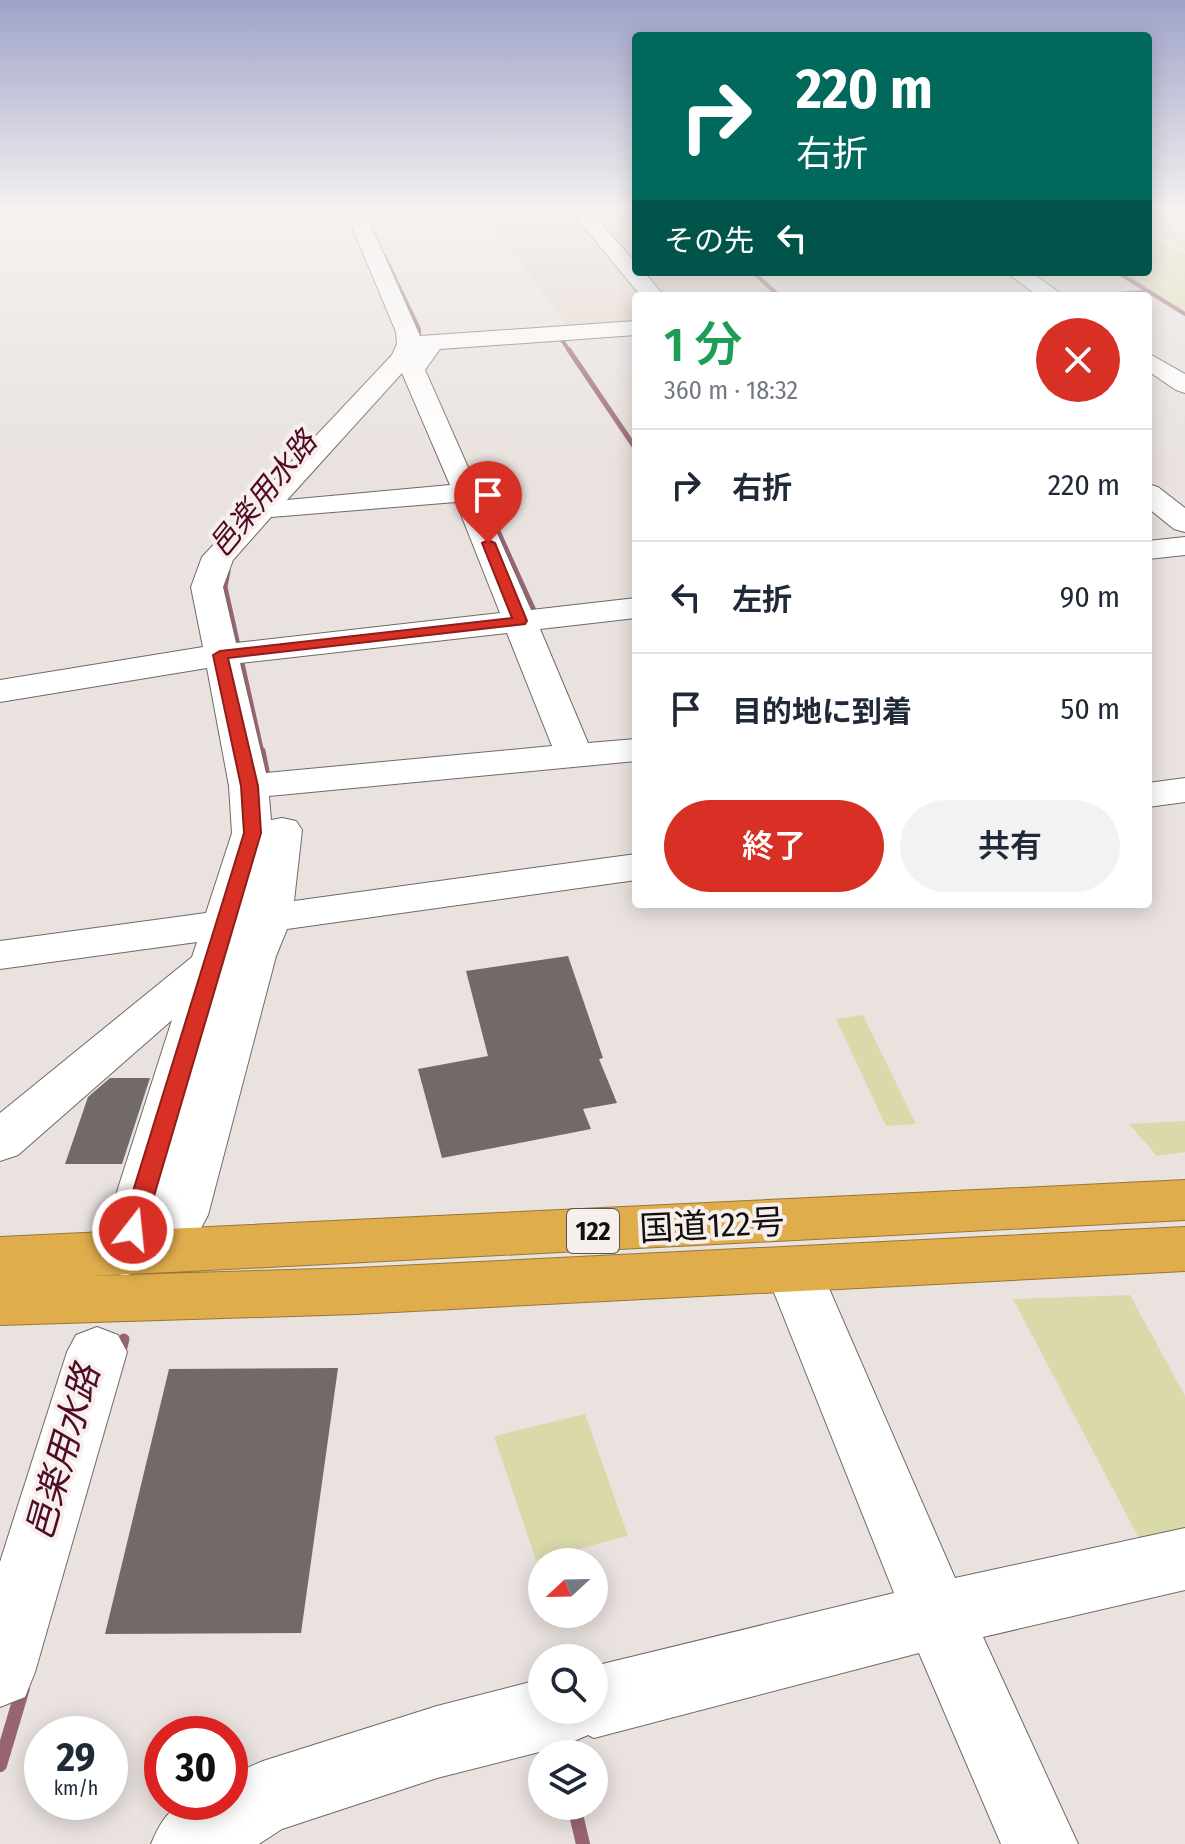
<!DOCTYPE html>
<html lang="ja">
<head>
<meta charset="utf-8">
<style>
  body { margin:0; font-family:"Fira Sans Condensed","Noto Sans JP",sans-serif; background:#f2f2f3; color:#1f2937; height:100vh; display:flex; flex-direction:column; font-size:30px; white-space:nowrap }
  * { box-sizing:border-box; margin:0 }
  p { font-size:26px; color:#747a83 }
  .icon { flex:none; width:44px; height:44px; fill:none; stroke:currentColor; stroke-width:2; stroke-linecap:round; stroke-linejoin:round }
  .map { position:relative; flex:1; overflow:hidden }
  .side { position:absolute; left:632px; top:292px; width:520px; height:616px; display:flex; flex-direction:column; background:#fff; border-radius:8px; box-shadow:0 4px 20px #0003 }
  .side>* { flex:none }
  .guide { position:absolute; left:632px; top:32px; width:520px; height:244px; border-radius:8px; box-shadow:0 4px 20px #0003; background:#00695c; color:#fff; overflow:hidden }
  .needle { width:52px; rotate:248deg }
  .tools { position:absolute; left:528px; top:1548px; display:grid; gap:16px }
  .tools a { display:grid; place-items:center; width:80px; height:80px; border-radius:50%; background:#fff; box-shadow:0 4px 20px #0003; font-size:40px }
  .speed { position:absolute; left:24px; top:1716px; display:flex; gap:16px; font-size:40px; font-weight:700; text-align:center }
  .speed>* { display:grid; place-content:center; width:104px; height:104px; border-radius:50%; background:#fff; box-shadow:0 4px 20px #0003; line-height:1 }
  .speed small { font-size:20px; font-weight:400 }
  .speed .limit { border:12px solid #d22; background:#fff; color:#111 }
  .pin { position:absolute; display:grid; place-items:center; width:68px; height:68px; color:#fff; margin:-82px -34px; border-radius:50% 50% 50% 0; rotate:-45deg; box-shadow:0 0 8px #0007 }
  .pin .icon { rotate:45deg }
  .me { position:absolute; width:88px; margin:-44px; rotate:16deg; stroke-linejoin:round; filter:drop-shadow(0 0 6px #0008) }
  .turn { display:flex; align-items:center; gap:28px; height:168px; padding:0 32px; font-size:36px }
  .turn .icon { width:104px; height:104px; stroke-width:2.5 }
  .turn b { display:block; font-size:56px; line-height:68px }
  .then { display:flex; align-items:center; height:76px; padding:0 32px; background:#0003; gap:16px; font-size:30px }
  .round { display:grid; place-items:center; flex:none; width:84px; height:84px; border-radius:42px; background:#f2f2f3 }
  .overview { display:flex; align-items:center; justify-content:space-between; height:136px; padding:0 32px }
  h1 { font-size:48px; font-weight:600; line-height:60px; color:#1e9e55 }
  .cta { display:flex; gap:16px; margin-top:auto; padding:16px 32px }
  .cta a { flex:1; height:92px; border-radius:48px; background:#d93025; color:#fff; font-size:32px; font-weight:600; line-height:92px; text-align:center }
  .cta a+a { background:#f2f2f3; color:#1f2937 }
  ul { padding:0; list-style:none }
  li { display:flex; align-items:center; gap:24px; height:112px; padding:0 32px; border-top:2px solid #e0e1e3 }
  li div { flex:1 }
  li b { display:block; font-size:30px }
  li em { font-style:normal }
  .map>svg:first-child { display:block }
</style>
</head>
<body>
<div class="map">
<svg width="1185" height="1844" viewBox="0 0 1185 1844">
  <rect width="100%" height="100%" fill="#e9e2de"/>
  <!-- built -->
  <path fill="#e3d5cc" d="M481,210H636V272H751L776,296H636V325L570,330Z"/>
  <!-- green -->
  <g fill="#d9d9aa">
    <path d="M1148,213L1185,233V250L1148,230Z"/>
    <path d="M1148,234L1185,254V313L1119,272H1148Z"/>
    <path d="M863,1015L916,1124L886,1126L836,1019Z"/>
    <path d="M1185,1121V1152L1157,1156L1129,1124Z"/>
    <path d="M1130,1295L1185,1396V1533L1142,1544L1013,1299Z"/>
    <path d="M585,1414L628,1536L536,1560L494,1436Z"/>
  </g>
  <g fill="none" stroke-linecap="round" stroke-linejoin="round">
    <!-- stream-far5 -->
    <g stroke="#996471" stroke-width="4">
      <path d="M384,255L419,329V344"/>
      <path d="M753,272L779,296"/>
      <path d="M1117,272L1185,314"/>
      <path d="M1092,296L1147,292"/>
      <path d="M556,337H560L570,352"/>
    </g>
    <!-- stream-far4 -->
    <g stroke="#996471" stroke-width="5">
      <path d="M569,350L636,449"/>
      <path d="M475,484L496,529"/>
    </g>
    <!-- stream-far3 -->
    <g stroke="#996471" stroke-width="7">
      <path d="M495,527L534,613L541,612"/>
      <path d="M227,571L224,587L261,753"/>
    </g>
    <!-- stream-far2 -->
    <path stroke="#996471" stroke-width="9" d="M261,751L265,771"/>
    <!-- stream-far1 -->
    <path stroke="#996471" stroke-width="11" d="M120,1355L124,1339"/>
    <!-- stream -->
    <g stroke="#996471" stroke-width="14">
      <path d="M561,1750L562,1754"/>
      <path d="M0,1765L23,1688"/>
      <path d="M574,1806L583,1844"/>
    </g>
  </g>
  <!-- building -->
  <g fill="#716a69">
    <path d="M568,956L603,1058L599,1059L617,1103L583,1109L591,1129L442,1158L418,1069L488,1056L466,971Z"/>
    <path d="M110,1078H150L122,1164H65L88,1097Z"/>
    <path d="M338,1368L301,1633L105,1634L169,1369Z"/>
  </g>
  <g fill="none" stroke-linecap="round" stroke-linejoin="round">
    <!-- minor casing -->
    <g stroke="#706a66" stroke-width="2">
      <g id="minor">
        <path d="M0,210H51L42,216L0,220Z"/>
        <path d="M345,210H364L420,336L636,321V335L440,349L425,370L531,610L636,598V618L540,629L588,743L636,739V761L269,796L271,820L282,818L296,821L302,830L294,901L636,854V880L287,929L276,956L208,1215L200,1230L181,1236L160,1227L145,1269L125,1276L105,1269L97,1254L172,1020L18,1155L0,1161V1113L192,957L197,942L0,969V941L206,913L232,833L229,786L207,668L0,702V680L203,647L191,587L202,557L392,355L397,344L396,332ZM402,373L450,485L287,500ZM456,502L500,613L236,643L223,587L233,560L271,517ZM507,633L552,746L266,773L240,663Z"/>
        <path d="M570,210H589L636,263V272H644L664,296H641Z"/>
        <path d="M1006,272H1031L1064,296H1038Z"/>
        <path d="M1148,353L1185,374V393L1176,390L1148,371Z"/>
        <path d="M1148,484L1158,487L1185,508V532L1174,529L1148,508Z"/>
        <path d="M1185,537V555L1148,559V541Z"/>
        <path d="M1185,778V802L1148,807V783Z"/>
        <path d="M793,1248L813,1254L821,1270L955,1578L1185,1528V1590L983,1637L1078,1844H1001L919,1653L594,1738L588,1735L563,1746L437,1778L282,1829L259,1844H151C170,1798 184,1802 230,1802V1775L263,1761L437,1706L542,1679V1710H594V1666L894,1593L765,1270L773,1254Z"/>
        <path d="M97,1327L118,1335L127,1352L35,1672L25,1697L0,1707V1562L67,1352L76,1335Z"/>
      </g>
    </g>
    <!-- highway casing -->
    <g stroke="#987637" stroke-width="2">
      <path id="highway" d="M1185,1180V1220L92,1276L356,1268L1185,1227V1271L356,1314L0,1325V1237Z"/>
    </g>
    <!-- minor -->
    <use href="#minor" fill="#fff" fill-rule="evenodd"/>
    <!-- highway -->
    <use href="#highway" fill="#e0ad4c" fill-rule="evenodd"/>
  </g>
  <!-- sky -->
  <linearGradient id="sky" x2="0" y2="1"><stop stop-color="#9fa2c9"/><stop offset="0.45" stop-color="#f5f2f0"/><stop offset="1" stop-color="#f5f2f0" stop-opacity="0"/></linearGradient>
  <rect width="1185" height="468" fill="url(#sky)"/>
  <!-- route -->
  <path fill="#d93025" stroke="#8d1f18" stroke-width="2" d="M488,540L495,543L527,621L525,624L228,658L258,786L261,833L144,1230L141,1237L133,1239L125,1237L121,1230L244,833L241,786L213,655L220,651L512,618L482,543Z"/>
  <g text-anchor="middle" stroke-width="8" stroke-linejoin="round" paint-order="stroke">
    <!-- shield labels -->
    <rect fill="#f6efeb" stroke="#575451" stroke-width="2" x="567" y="1209" width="52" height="44" rx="6"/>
    <g font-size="26" font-weight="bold" fill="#13110f">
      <text x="593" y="1240">122</text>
    </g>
    <!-- water labels -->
    <g font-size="30" font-style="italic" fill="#500b26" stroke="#f6efeb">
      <text transform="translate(263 494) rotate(-51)" y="10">邑楽用水路</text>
    </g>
    <!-- near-street labels -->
    <g font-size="34" fill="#13110f" stroke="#f6efeb">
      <text transform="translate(712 1225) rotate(-3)" y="12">国道122号</text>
    </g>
    <!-- near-water labels -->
    <g font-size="36" font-style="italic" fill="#500b26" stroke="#f6efeb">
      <text transform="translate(62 1452) rotate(-74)" y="13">邑楽用水路</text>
    </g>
  </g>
</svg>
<div class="tools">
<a><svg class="needle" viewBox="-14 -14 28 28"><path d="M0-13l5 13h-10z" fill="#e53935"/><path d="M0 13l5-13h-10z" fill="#747a83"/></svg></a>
<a><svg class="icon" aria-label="search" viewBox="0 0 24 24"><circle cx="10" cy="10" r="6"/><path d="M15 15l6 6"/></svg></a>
<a><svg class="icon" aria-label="layers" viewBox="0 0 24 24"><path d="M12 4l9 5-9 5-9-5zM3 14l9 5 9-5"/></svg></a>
</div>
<div class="speed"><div>29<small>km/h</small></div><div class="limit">30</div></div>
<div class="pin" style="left:488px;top:543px;background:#d93025"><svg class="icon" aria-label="arrive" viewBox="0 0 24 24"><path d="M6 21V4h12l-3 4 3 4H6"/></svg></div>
<svg class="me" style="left:133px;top:1230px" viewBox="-20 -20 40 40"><circle r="17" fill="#d93025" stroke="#fff" stroke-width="3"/><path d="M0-11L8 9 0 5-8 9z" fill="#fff"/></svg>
<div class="guide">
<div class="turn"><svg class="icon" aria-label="right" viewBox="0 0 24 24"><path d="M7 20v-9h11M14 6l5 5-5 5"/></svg><div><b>220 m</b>右折</div></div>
<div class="then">その先<svg class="icon" aria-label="left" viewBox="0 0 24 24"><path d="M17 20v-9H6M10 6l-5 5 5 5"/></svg></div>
</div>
<section class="side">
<div class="overview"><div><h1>1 分</h1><p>360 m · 18:32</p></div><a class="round" style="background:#d93025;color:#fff"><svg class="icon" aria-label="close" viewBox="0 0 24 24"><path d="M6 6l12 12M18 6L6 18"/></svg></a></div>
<ul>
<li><svg class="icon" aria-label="right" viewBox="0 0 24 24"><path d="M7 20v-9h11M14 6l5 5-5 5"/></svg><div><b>右折</b></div><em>220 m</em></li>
<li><svg class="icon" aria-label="left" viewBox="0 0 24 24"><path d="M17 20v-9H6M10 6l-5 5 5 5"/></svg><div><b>左折</b></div><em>90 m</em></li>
<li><svg class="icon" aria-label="arrive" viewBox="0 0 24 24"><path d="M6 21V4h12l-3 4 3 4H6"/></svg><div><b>目的地に到着</b></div><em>50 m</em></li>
</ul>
<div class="cta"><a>終了</a><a>共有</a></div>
</section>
</div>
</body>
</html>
